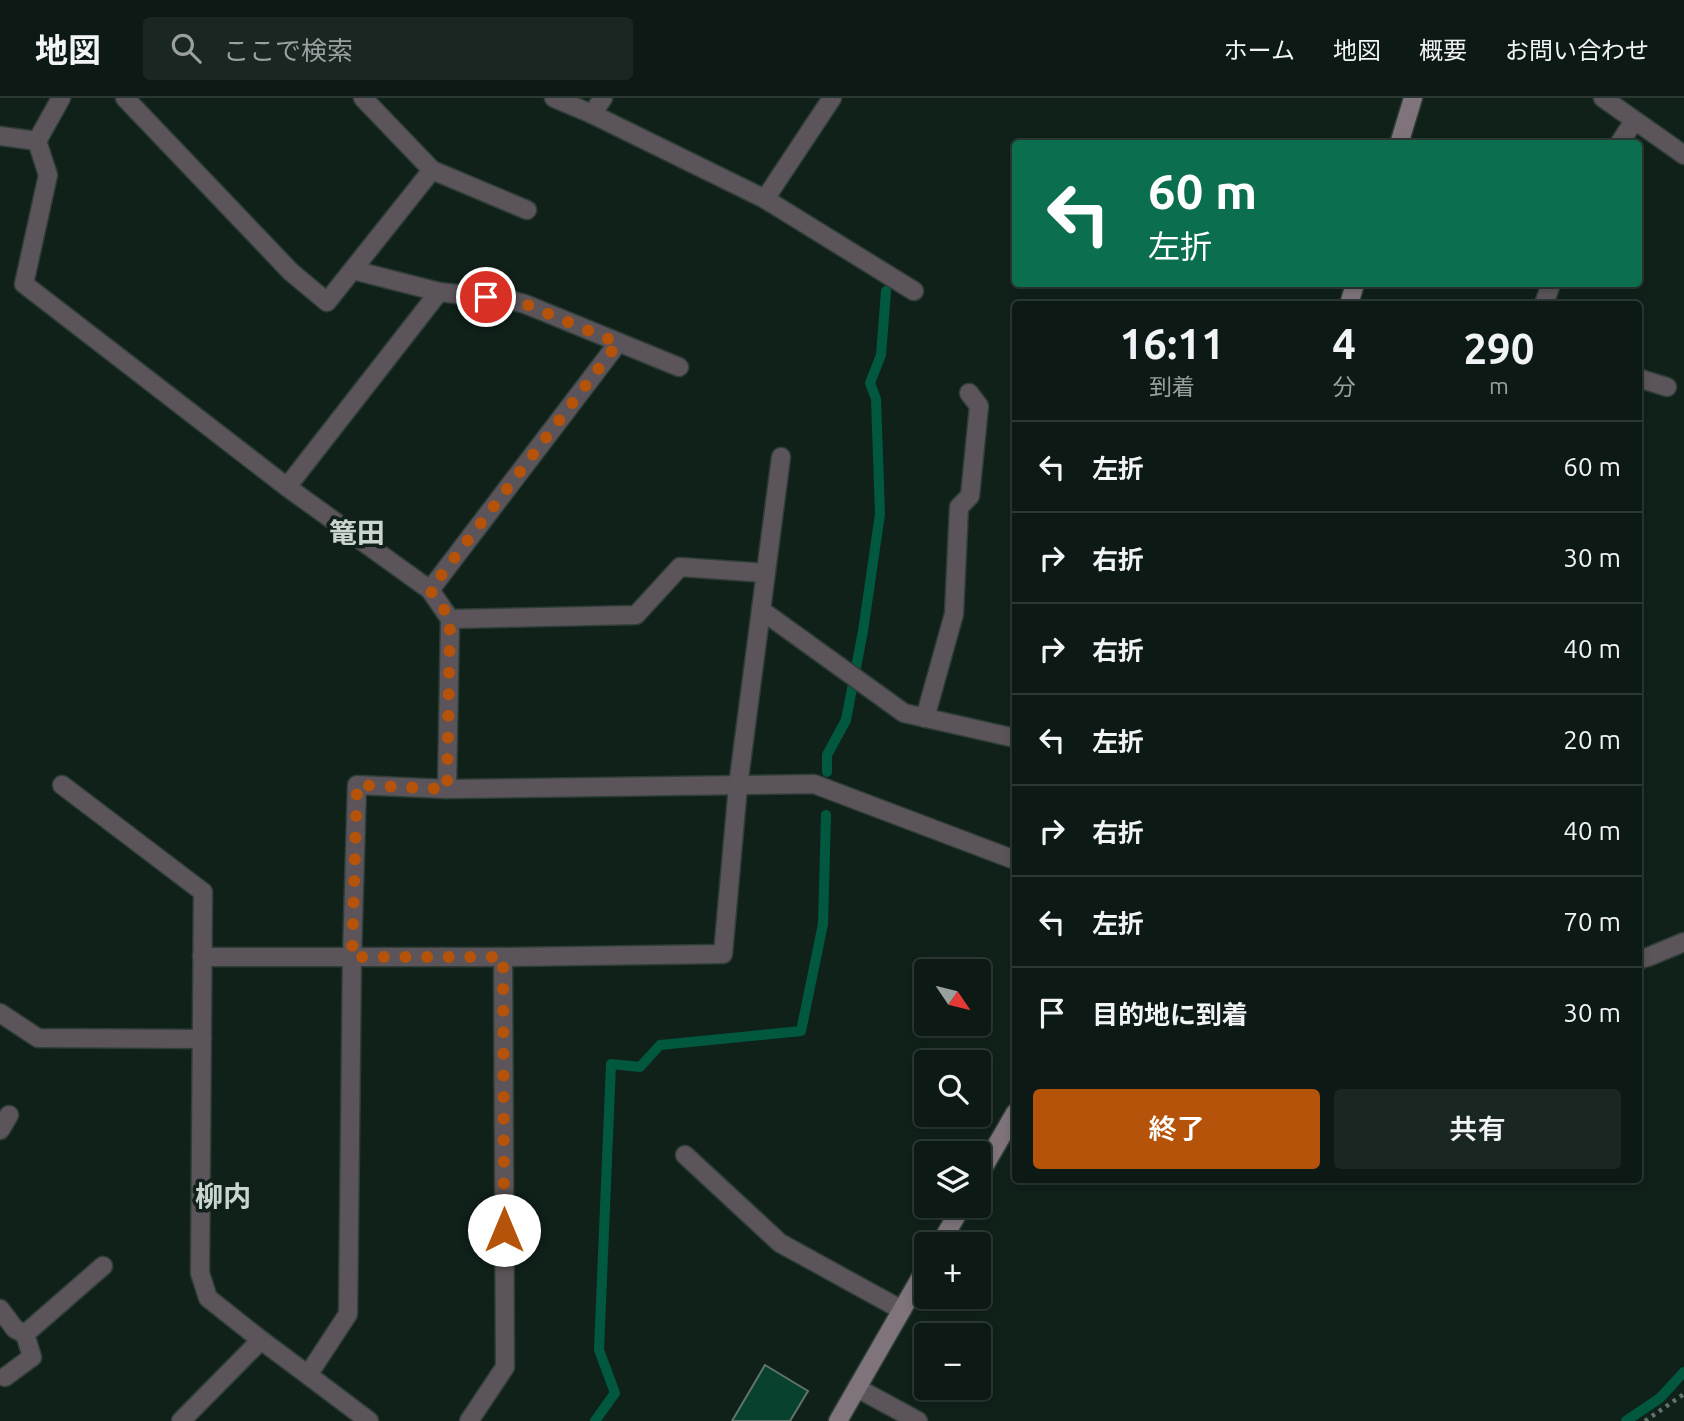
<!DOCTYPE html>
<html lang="ja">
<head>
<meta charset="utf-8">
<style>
  body { margin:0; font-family:Ubuntu,"Noto Sans JP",sans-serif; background:#1a2622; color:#f1f3f6; height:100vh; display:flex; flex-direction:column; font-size:26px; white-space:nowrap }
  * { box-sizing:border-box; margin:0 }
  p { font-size:23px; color:#9aa0a0 }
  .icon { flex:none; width:38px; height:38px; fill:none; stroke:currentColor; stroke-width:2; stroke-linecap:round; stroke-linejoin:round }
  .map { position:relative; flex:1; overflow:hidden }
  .details { position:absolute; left:1012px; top:203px; width:630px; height:882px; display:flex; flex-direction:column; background:#0c1914; border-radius:7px; box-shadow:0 4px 10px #0003,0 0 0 2px #2c3834 }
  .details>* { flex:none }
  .guide { position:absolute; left:1012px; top:42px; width:630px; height:147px; border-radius:7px; box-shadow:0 4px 10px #0003,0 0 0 2px #2c3834; background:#0b6e4f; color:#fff; overflow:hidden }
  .needle { width:46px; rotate:125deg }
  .controls { position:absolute; left:914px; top:861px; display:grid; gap:14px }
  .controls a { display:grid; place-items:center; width:77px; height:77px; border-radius:7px; background:#0c1914; box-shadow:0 4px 10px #0003,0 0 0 2px #2c3834; font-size:35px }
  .pin { position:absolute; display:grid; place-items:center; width:60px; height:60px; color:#fff; margin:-30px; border:4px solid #fff; border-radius:50%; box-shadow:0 2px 7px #0007 }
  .me { position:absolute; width:77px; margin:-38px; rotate:0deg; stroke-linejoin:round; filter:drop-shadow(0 0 5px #0008) }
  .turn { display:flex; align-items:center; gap:24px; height:147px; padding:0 21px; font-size:32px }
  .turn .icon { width:91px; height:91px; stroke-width:2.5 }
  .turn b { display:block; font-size:49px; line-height:60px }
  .eta { display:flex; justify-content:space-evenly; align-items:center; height:119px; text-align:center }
  .eta b { font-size:42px; font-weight:600; line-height:49px }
  .button { display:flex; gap:14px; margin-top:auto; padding:14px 21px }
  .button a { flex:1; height:80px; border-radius:7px; background:#b45309; color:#fff; font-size:28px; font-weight:600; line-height:80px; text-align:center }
  .button a+a { background:#1a2622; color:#f1f3f6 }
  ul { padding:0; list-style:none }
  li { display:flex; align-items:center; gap:21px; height:91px; padding:0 21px; border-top:2px solid #2c3834 }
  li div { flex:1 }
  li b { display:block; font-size:26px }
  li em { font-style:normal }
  header { display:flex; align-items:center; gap:42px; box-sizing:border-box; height:98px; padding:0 35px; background:#0c1914; border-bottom:2px solid #2c3834 }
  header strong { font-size:33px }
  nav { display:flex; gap:38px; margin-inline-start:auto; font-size:24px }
  .search { width:490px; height:63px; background:#1a2622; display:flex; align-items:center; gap:18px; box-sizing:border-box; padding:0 24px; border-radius:7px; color:#9aa0a0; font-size:26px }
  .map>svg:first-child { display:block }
</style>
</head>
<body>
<header>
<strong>地図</strong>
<div class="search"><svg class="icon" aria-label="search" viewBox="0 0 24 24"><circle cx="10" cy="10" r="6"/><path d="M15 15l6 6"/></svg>ここで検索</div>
<nav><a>ホーム</a><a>地図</a><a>概要</a><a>お問い合わせ</a></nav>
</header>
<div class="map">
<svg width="1684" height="1323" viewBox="0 0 1684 1323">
  <rect width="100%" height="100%" fill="#10211a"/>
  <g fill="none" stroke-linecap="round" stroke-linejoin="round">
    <!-- stream -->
    <g stroke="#00593f" stroke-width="10">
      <path d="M827,674V657L846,622L863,533L880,416L876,301L870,285L881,257L886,193"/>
      <path d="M595,1323L615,1295L599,1252L611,966L640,969L660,947L801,933L823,826L826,717"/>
      <path d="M1626,1323L1660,1300L1684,1274"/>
    </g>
  </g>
  <!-- building -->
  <path fill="#08412e" stroke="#60746b" stroke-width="2" d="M765,1267L808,1293L790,1323H732Z"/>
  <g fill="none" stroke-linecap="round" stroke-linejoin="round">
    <!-- street casing -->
    <g stroke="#2e3e37" stroke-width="21">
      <g id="street">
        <path d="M125,0L291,174L327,204L432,72"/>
        <path d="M363,0L432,72L527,112"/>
        <path d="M554,0L592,16L765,101"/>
        <path d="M832,0L765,101L914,193"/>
        <path d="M1603,0L1684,57"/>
        <path d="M592,16L603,0"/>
        <path d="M0,38L37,43L48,77L24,186L287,389L430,492L450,521L447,691"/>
        <path d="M37,43L61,0"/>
        <path d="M1619,46L1634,23"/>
        <path d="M353,172L439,194"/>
        <path d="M1544,206L1551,186"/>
        <path d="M1638,280L1667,289"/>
        <path d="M287,389L439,194L509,202L525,206L679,269"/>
        <path d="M430,492L618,245"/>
        <path d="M761,512L904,615L1015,640"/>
        <path d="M450,521L636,517L680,469L766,475"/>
        <path d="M925,620L954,516L959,409L970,398L979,308L969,295"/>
        <path d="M62,687L203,794L200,1175L208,1200L261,1242"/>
        <path d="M202,859H503"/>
        <path d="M1638,862L1648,859L1684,844"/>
        <path d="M0,915L38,940L202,941"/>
        <path d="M0,1032L9,1017"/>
        <path d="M685,1057L780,1145L902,1212"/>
        <path d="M0,1211L15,1231L25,1236L103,1168"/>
        <path d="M308,1277L369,1323"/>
        <path d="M5,1279L32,1259L25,1236"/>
        <path d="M857,1290L918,1323"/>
        <path d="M181,1323L261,1242L308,1277L348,1216L352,859L357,687L447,691L814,686L1015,762"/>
        <path d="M469,1323L505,1269L503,859L723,856L738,688L781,359"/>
      </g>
    </g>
    <!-- secondary casing -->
    <g stroke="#2e3e37" stroke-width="21">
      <g id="secondary">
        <path d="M1399,46L1413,0"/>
        <path d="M1349,206L1355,186"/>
        <path d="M978,1079L1015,1015"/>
        <path d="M940,1146L962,1108"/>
        <path d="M838,1323L926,1170"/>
      </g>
    </g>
    <!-- path -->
    <path stroke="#63726c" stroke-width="4.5" stroke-dasharray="3.5 5" stroke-linecap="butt" d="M1645,1323L1684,1296"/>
    <!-- street -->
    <use href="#street" stroke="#5b545a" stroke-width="18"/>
    <!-- secondary -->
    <use href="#secondary" stroke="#7f747c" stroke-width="18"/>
  </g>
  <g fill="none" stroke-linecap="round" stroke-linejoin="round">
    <!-- route -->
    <path stroke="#b45309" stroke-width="12" stroke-dasharray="0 21.6" d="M486,199L509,202L525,206L618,245L430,492L450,520L447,691L357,687L352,859H503L504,1132"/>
  </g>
  <g text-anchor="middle" stroke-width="7" stroke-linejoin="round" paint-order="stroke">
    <!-- quarter labels -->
    <g font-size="28" font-weight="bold" fill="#cad5d0" stroke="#10211a">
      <text x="357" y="445">篭田</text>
      <text x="223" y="1108">柳内</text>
    </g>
  </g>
</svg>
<div class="controls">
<a><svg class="needle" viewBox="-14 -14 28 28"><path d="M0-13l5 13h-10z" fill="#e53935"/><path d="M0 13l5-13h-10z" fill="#9aa0a0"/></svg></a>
<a><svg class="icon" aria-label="search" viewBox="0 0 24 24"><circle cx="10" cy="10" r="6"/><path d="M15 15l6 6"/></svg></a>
<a><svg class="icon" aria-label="layers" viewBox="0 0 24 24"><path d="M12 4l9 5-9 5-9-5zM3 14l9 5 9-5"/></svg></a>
<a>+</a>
<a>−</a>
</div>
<div class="pin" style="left:486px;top:199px;background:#d93025"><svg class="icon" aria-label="arrive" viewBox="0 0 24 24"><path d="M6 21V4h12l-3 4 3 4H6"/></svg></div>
<svg class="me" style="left:504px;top:1132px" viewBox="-20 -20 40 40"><circle r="19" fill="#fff"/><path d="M0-13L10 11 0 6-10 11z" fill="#b45309"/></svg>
<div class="guide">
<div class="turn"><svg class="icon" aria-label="left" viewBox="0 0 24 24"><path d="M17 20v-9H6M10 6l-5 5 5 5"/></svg><div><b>60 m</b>左折</div></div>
</div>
<section class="details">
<div class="eta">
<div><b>16:11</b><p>到着</p></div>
<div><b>4</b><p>分</p></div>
<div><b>290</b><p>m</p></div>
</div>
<ul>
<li><svg class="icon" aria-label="left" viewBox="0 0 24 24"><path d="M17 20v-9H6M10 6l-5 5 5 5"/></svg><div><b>左折</b></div><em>60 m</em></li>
<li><svg class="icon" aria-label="right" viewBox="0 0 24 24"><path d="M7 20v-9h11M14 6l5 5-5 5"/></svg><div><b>右折</b></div><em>30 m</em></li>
<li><svg class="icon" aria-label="right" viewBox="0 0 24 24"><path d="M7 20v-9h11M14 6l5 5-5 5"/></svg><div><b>右折</b></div><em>40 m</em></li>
<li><svg class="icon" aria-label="left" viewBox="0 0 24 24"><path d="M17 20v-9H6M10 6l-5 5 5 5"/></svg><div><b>左折</b></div><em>20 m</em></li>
<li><svg class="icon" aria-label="right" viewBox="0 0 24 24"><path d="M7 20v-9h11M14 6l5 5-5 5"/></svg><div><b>右折</b></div><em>40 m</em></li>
<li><svg class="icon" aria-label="left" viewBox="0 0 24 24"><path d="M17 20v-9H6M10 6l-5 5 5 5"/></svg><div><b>左折</b></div><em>70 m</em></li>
<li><svg class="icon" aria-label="arrive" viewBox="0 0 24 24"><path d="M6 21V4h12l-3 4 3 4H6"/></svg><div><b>目的地に到着</b></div><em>30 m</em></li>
</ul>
<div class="button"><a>終了</a><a>共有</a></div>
</section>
</div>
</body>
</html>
